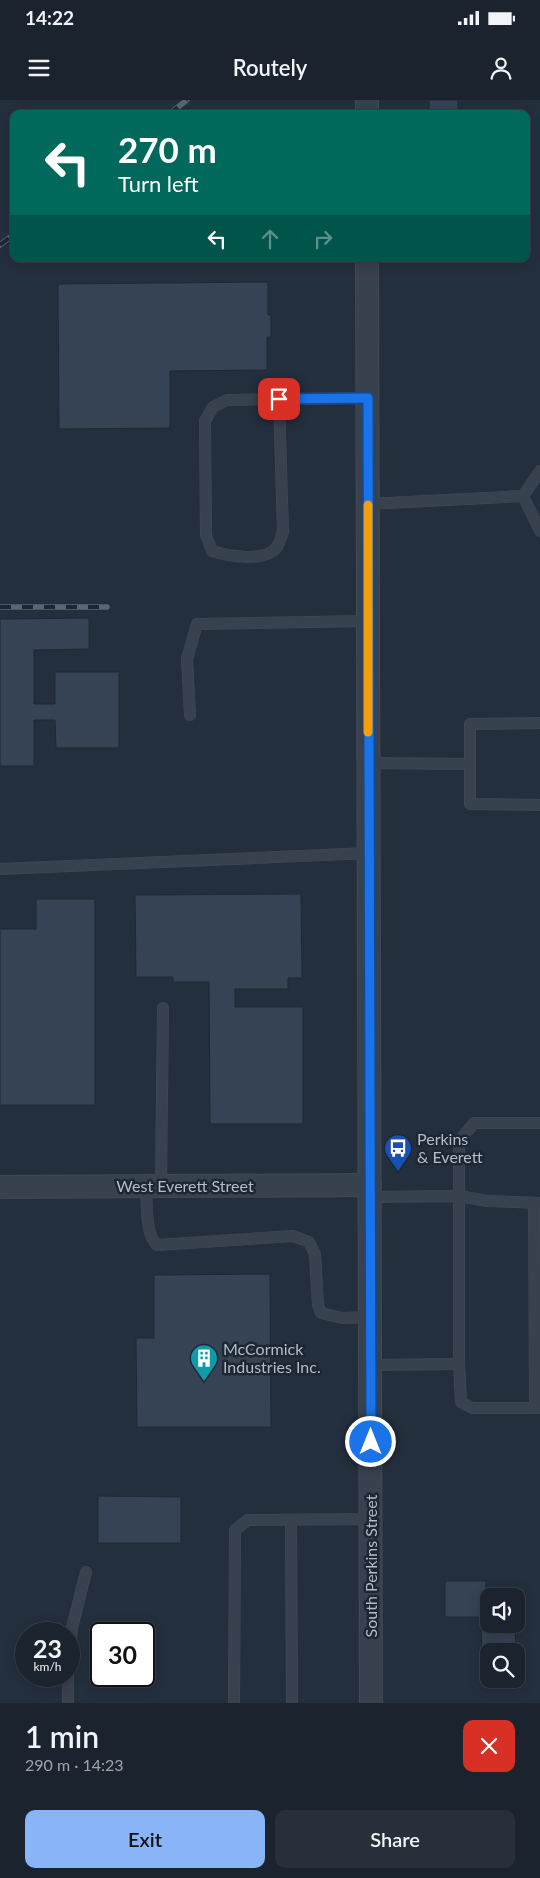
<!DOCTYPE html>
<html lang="en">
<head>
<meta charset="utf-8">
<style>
  body { margin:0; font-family:Lato,sans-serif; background:#282f3a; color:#f1f3f6; height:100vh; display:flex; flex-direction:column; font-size:19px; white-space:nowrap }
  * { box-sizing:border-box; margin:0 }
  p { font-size:16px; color:#a0a4aa }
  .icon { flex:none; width:28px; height:28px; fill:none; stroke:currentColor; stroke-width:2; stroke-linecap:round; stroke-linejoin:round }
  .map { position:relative; height:1603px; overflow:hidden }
  .sheet { display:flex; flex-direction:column; background:#1b232e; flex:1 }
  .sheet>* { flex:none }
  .hud { position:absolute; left:10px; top:10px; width:520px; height:152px; border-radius:10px; box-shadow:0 2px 12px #0003,0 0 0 1px #39404a; background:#00695c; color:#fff; overflow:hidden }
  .buttons { position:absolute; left:480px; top:1488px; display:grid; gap:10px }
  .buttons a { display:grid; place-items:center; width:45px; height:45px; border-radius:10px; background:#1b232e; box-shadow:0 2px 12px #0003,0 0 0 1px #39404a; font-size:25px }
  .speed { position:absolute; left:15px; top:1522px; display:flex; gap:10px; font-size:25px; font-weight:700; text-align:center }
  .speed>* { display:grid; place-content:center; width:65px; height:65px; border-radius:50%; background:#1b232e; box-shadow:0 2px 12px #0003,0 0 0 1px #39404a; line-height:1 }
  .speed small { font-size:12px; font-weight:400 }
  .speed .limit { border:2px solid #111; border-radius:8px; background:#fff; color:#111 }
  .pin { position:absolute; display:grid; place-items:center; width:42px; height:42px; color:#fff; margin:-21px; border-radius:10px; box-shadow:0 2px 8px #0006 }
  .me { position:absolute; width:55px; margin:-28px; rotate:0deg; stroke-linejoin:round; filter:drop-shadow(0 0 4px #0008) }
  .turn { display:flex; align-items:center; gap:18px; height:105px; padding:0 25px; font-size:22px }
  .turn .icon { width:65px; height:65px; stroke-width:2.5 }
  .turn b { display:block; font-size:35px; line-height:42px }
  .lanes { display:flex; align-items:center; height:48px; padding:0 25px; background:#0003; justify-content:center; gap:25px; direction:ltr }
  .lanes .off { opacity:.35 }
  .round { display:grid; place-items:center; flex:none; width:52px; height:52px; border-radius:10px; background:#282f3a }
  .overview { display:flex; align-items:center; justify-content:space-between; height:85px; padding:0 25px }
  h1 { font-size:30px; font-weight:600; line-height:38px }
  .action { display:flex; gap:10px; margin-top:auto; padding:10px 25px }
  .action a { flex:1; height:58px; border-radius:10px; background:#8ab4f8; color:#111; font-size:20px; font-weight:600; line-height:58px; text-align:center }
  .action a+a { background:#282f3a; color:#f1f3f6 }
  .status { display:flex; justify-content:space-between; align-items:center; height:35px; padding:0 25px; background:#1b232e; direction:ltr }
  .status svg { height:14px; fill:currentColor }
  header { display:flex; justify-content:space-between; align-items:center; height:65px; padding:0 25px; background:#1b232e; font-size:22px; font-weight:600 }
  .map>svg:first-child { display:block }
</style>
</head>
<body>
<div class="status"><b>14:22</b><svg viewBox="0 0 49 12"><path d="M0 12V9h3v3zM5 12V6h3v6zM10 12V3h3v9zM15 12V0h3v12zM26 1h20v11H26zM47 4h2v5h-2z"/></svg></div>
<header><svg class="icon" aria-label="menu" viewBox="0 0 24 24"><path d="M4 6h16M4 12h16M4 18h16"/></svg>Routely<svg class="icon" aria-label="person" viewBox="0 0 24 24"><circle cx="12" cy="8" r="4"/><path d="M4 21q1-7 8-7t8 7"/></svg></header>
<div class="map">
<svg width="540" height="1603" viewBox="0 0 540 1603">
  <rect width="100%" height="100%" fill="#242f3e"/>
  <!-- building -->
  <g fill="#364354" stroke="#1f2835">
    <rect x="429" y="0" width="29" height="14"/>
    <path d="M268,182V215H271V237H267V270L170,271V328L59,329L58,184Z"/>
    <path d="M89,518V549L34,550V604H55V572H119V648H56L55,620H34V666H0V519Z"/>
    <path d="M301,794L302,878H288V889H235V907H303V1024H210L209,882H173V877H136L135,795Z"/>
    <path d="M36,799H95V1005H0V829H36Z"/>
    <path d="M270,1174L271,1327H137L136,1238H154V1175Z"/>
    <path d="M98,1396L181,1397V1443H98Z"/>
    <rect x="445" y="1481" width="41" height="36"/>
    <path d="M515,1525L516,1551H489V1559H482L481,1526Z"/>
  </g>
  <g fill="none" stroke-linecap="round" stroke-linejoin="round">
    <!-- service casing -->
    <g stroke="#414a57" stroke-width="12">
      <g id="service">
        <path d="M279,299L283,432C281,436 280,443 277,447C265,463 228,456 212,451L206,435L205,321L213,307L227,300L367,298"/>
        <path d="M523,396L540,431"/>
        <path d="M368,404L523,396L540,371"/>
        <path d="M190,615L187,559L197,524L369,521"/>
        <path d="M540,623L470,624V704L540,705"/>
        <path d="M368,663L469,664"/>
        <path d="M0,769L369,753"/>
        <path d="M540,1023H474L459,1041V1096L487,1101L540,1103"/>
        <path d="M146,1086C147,1101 145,1135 157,1145L293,1136L309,1142L315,1154L318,1205L321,1213L342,1218L371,1217"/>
        <path d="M161,1086L163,908"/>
        <path d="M370,1097L459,1096V1264L371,1265"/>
        <path d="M534,1103L535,1308"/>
        <path d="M459,1264L461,1302L472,1308H540"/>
        <path d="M291,1420L292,1603"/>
        <path d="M69,1570L72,1528L86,1472"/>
        <path d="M68,1603V1576"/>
        <path d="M234,1603L235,1430L248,1420L371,1419"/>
      </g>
    </g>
    <!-- minor casing -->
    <g stroke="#414a57" stroke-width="24">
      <g id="minor">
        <path d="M367,0V14"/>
        <path d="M367,159L371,1603"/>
        <path d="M0,1087L370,1085"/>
      </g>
    </g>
    <!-- service -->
    <use href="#service" stroke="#38414e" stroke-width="11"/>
    <!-- minor -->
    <use href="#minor" stroke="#38414e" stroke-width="22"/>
    <!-- rail casing -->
    <g stroke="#5a6575" stroke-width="5.5">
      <g id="rail">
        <path d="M169,14L187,0"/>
        <path d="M0,145L14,134"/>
        <path d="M0,507H107"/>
      </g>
    </g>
    <!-- rail -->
    <use href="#rail" stroke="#1d2633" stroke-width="4" stroke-dasharray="11" stroke-linecap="butt"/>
  </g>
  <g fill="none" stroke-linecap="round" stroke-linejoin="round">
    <!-- route casing -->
    <g stroke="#114b97" stroke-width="12">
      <path id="route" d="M279,299L368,298L371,1342"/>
    </g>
    <!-- route -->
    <use href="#route" stroke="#1a73e8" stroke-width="9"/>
    <!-- slow -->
    <path stroke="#f59e0b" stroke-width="9" d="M368,405V632"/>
  </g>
  <!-- icons -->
  <defs>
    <g id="bus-pin" transform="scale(1.4375)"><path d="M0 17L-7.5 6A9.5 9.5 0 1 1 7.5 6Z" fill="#1a4fb4" stroke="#1d2633"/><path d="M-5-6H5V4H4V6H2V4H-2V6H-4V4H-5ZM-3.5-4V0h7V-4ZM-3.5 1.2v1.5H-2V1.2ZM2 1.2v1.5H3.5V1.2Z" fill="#fff"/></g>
    <g id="building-pin" transform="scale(1.4375)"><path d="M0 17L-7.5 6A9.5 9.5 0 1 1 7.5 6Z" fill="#0f9aa8" stroke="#1d2633"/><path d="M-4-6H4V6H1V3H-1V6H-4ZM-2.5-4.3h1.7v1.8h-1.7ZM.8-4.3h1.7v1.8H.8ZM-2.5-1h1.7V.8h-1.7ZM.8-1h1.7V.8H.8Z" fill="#fff"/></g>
  </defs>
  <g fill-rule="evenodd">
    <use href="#bus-pin" x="398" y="1048"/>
    <use href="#building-pin" x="204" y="1258"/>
  </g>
  <g text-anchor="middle" stroke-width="5" stroke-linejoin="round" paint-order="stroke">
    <!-- poi labels -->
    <g font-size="16" fill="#b4bcc9" stroke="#1d2633" text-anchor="start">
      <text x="417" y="1045">Perkins<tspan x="417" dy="18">&amp; Everett</tspan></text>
      <text x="223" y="1255">McCormick<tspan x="223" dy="18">Industries Inc.</tspan></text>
    </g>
    <!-- street labels -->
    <g font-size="16" fill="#b4bcc9" stroke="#1d2633">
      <text x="185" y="1092">West Everett Street</text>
      <text transform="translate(371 1466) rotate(-90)" y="6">South Perkins Street</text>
    </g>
  </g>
</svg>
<div class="buttons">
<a><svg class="icon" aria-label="sound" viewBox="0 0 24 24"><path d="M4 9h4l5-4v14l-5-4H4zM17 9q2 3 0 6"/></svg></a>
<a><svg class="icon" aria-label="search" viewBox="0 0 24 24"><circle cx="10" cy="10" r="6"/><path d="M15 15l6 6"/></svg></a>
</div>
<div class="speed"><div>23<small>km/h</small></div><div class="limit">30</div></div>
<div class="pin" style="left:279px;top:299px;background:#d93025"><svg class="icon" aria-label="arrive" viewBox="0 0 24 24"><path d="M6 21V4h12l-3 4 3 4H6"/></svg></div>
<svg class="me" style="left:371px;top:1342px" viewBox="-20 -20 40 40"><circle r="17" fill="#1a73e8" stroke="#fff" stroke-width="3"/><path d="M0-11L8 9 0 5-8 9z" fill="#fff"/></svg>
<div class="hud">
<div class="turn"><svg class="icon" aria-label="left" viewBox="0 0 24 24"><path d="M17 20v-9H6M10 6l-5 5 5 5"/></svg><div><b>270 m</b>Turn left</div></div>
<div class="lanes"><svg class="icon" aria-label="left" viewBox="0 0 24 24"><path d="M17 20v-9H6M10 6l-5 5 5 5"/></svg><svg class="icon off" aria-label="ahead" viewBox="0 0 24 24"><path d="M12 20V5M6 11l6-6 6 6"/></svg><svg class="icon off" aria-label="right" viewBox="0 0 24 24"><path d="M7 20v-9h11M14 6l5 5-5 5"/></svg></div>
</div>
</div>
<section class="sheet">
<div class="overview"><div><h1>1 min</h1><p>290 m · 14:23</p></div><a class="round" style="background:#d93025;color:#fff"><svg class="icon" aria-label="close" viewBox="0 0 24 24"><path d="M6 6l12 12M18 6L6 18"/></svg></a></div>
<div class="action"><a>Exit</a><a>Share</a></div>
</section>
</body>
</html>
